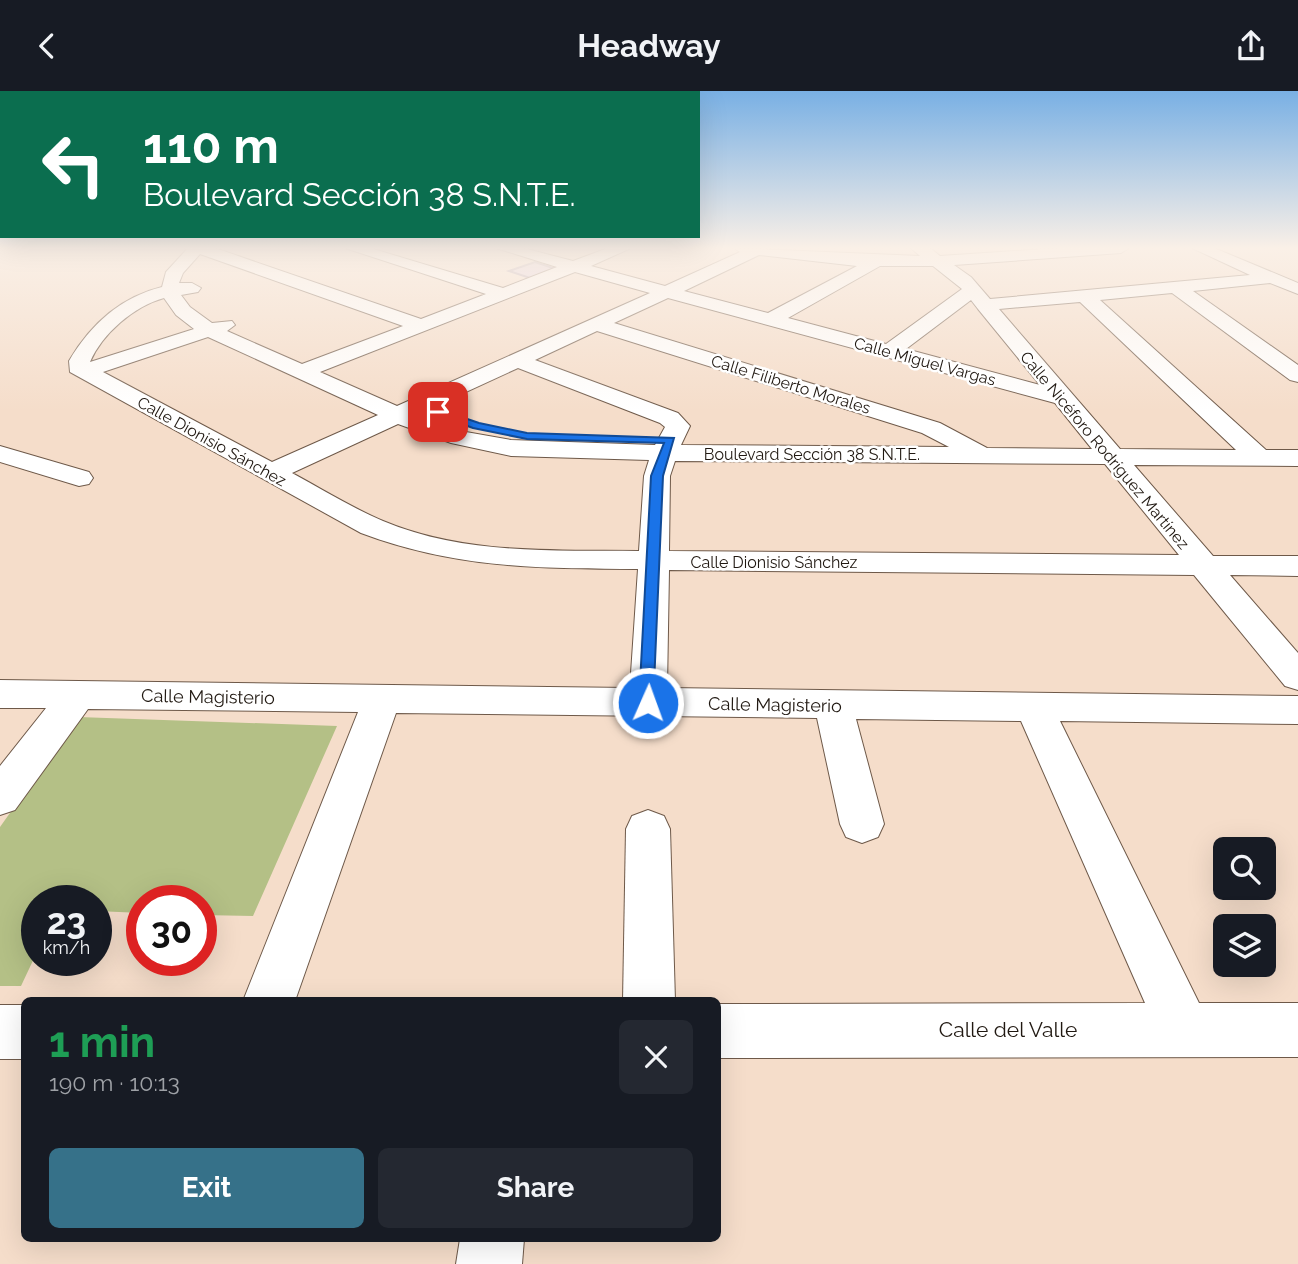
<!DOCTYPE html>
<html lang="en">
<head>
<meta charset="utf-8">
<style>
  body { margin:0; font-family:Raleway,sans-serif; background:#242831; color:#f1f3f6; height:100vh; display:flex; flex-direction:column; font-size:26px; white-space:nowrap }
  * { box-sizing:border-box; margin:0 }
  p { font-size:23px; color:#9ea1a6 }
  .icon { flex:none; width:38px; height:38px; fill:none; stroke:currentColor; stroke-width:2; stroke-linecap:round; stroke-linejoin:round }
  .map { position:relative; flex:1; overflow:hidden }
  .sheet { position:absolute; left:21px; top:906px; width:700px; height:245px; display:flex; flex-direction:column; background:#171b24; border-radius:10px; box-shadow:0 7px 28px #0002 }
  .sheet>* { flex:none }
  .hud { position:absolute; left:0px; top:0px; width:700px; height:147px; box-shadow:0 7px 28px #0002; background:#0b6e4f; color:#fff; overflow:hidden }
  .tools { position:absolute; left:1213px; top:746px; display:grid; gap:14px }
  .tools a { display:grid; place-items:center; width:63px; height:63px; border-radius:10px; background:#171b24; box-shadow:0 7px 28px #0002; font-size:35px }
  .speed { position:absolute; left:21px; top:794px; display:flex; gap:14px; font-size:35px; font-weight:700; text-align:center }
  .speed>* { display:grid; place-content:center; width:91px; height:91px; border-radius:50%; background:#171b24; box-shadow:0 7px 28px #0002; line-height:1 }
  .speed small { font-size:18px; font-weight:400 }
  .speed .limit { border:10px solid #d22; background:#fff; color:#111 }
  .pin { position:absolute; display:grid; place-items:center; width:60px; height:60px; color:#fff; margin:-30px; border-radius:14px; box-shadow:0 4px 10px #0006 }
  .me { position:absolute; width:77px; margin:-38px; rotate:2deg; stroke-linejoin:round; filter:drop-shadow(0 0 5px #0008) }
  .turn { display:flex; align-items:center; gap:24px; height:147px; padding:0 28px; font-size:32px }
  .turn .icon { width:91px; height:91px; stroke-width:2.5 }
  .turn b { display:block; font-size:49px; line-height:60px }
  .round { display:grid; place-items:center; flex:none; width:74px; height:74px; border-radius:10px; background:#242831 }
  .overview { display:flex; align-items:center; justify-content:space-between; height:119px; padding:0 28px }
  h1 { font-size:42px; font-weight:700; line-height:52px; color:#1e9e55 }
  .action { display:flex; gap:14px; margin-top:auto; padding:14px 28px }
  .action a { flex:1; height:80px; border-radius:10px; background:#367189; color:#fff; font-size:28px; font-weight:700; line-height:80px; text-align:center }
  .action a+a { background:#242831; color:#f1f3f6 }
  header { display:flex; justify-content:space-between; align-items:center; height:91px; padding:0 28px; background:#171b24; font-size:32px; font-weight:700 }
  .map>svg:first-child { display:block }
</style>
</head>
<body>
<header><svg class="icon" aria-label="back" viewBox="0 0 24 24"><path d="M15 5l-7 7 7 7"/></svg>Headway<svg class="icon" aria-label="share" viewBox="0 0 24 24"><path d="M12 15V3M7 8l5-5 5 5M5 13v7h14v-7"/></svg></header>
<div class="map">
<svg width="1298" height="1173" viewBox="0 0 1298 1173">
  <rect width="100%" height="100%" fill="#f5ddca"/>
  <!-- green -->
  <path fill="#b4c086" d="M78,626L337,635L253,825L201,824V810H142V822L96,820V810H37V861L21,895H0V736Z"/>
  <!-- building -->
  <path fill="#d9c6dd" stroke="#9d8ca1" stroke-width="2" d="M535,171L556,178L530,187L509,180Z"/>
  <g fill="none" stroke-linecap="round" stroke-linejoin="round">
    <!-- minor casing -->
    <g stroke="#6e5949" stroke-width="2">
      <g id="minor">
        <path d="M188,157H215L421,228L486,203L345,157H370L503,197L557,176L496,157H523L573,170L608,157H631L591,175L665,195L740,161L734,157L920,165L911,157H930L940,165L1060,157H1129L1121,162L954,174L971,186L990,208L1250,184L1192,157H1214L1298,192V203L1270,192L1193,200L1298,274V291L1290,289L1172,202L1100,209L1266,359H1298V375L1134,374L1213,465H1298V485L1230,484L1298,562V599L1285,595L1194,484L669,479L667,597L1298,605V633L1060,630L1199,912H1298V966L718,967V913L1145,912L1021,630L856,628L884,733L878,746L862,752L846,746L840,733L817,627L396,622L295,910H243L358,621L88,618L15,719L0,724V675L46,617H0V589L630,597L638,478C540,478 454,477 361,442L70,281L69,270C90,234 121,206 162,196L166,181ZM200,163L403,235L302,273L227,240L235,234L232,230L212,232L190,216L181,204L198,201L201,197L192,192H179L183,182ZM759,164L857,175L768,222L684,200ZM933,175L962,198L886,253L788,227L880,175ZM575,181L650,202L397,315L320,281ZM164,207L176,224L194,238L90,271C102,243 134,215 164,207ZM668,207L1055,312L1092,358L987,357L940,332L614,232ZM971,209L978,218L1040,294L906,258ZM1080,211L1236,359L1120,358L999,218ZM597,240L922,342L949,356L681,354L690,335L678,322L535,269ZM208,246L378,324L272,371L103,281ZM518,277L660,332L665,336L655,354L511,349L466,341L418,323ZM398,333L451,352L511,365L649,369L644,385L639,460C553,459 464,464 383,430C352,417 322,398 292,382ZM675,370L1105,373L1179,464L669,460L670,385Z"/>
        <path d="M0,355L89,381L93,387L89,393L79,395L0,371Z"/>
        <path d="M648,719L664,725L670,738L675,910H623L626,738L632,725Z"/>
        <rect x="0" y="914" width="24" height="54"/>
        <path d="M460,1148H524L522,1173H456Z"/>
      </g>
    </g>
    <!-- minor -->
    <use href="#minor" fill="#fff" fill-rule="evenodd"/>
  </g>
  <!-- sky -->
  <linearGradient id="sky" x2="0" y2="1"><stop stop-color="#79b0e4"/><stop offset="0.49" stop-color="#faf0e7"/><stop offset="1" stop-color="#faf0e7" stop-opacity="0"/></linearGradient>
  <rect width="1298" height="321" fill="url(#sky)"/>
  <!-- route -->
  <path fill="#1a73e8" stroke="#114b97" stroke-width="2" d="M438,318L479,332L527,342L674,347L663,385L653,617L648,618L639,612L651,385L664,352L527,348L473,337L434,323V318Z"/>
  <g text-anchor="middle" stroke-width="5" stroke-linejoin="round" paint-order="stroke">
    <!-- far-street labels -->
    <g font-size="16" fill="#201811" stroke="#fff">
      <text transform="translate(925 270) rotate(15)" y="6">Calle Miguel Vargas</text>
      <text transform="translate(791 293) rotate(17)" y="6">Calle Filiberto Morales</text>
      <text transform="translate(212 350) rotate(29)" y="6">Calle Dionisio Sánchez</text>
      <text transform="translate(1105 359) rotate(50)" y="6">Calle Nicéforo Rodríguez Martínez</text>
      <text x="812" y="369">Boulevard Sección 38 S.N.T.E.</text>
      <text x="774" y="477">Calle Dionisio Sánchez</text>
    </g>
    <!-- street labels -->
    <g font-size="18" fill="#201811" stroke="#fff">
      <text transform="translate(208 606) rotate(1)" y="6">Calle Magisterio</text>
      <text transform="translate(775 614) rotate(1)" y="6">Calle Magisterio</text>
    </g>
    <!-- near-street labels -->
    <g font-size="21" fill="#201811" stroke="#fff">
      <text x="1008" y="946">Calle del Valle</text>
    </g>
  </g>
</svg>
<div class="tools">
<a><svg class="icon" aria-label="search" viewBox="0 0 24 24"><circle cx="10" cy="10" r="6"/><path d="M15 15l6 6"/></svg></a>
<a><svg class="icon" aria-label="layers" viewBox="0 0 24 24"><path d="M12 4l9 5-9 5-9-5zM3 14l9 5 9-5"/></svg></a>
</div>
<div class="speed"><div>23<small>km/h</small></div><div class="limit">30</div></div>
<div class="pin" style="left:438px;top:321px;background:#d93025"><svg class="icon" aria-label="arrive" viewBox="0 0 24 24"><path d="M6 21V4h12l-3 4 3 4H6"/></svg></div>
<svg class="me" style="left:648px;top:612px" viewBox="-20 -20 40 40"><circle r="17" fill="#1a73e8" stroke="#fff" stroke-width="3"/><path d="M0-11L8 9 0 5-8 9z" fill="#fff"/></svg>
<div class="hud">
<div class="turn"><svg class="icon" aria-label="left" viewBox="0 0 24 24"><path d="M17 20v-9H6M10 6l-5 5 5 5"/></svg><div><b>110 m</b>Boulevard Sección 38 S.N.T.E.</div></div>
</div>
<section class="sheet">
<div class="overview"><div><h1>1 min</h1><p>190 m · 10:13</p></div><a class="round"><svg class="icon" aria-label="close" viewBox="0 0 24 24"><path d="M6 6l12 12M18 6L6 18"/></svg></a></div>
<div class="action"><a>Exit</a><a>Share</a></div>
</section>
</div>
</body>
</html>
